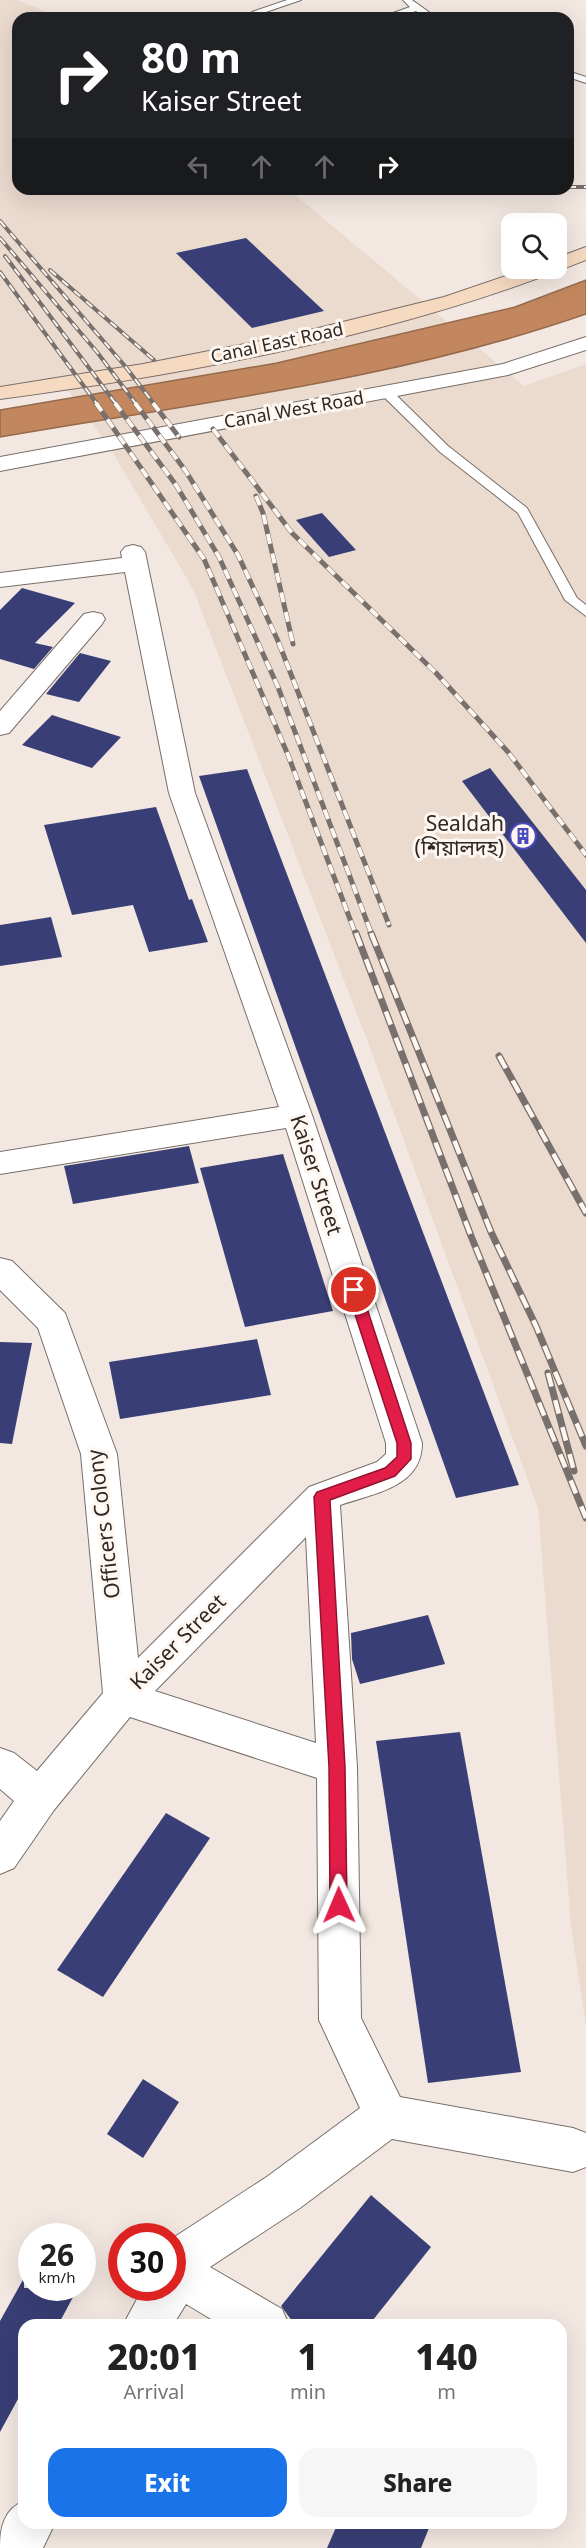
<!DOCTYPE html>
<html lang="en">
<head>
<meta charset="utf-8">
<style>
  body { margin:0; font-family:"Noto Sans","Noto Sans Bengali",sans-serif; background:#f6f6f6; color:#222; height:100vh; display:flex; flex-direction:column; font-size:22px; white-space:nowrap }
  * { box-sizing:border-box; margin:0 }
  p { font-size:20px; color:#767676 }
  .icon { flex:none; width:33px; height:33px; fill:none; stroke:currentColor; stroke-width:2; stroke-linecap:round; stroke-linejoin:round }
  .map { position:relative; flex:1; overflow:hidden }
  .side { position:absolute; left:18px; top:2319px; width:549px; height:210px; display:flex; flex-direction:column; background:#fff; border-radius:18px; box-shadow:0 6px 24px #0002 }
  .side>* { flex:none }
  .banner { position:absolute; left:12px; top:12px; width:562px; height:183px; border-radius:18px; box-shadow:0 6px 24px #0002; background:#202124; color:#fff; overflow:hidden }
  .controls { position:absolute; left:501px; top:213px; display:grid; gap:12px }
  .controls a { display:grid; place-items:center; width:66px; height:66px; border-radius:12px; background:#fff; box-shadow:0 6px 24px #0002; font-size:30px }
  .speed { position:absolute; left:18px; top:2223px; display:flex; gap:12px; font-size:30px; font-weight:700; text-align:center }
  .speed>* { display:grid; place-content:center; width:78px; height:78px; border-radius:50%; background:#fff; box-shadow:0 6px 24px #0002; line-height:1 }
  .speed small { font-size:15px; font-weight:400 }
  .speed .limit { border:9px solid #d22; background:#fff; color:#111 }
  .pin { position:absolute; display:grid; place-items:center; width:51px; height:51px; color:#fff; margin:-26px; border:3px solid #fff; border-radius:50%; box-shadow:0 2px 6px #0007 }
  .me { position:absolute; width:66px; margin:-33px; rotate:359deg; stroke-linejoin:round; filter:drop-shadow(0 0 4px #0008) }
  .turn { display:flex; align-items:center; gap:21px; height:126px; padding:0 30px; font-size:27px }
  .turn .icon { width:78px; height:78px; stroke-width:2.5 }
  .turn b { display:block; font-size:42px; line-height:51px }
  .lanes { display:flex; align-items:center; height:57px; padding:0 30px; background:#0003; justify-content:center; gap:30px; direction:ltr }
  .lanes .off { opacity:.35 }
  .eta { display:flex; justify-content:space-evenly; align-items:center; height:102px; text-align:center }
  .eta b { font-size:36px; font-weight:800; line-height:42px }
  .action { display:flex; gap:12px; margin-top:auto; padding:12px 30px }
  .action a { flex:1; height:69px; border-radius:18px; background:#1a73e8; color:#fff; font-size:24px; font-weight:800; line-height:69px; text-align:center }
  .action a+a { background:#f6f6f6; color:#222 }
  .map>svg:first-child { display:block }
</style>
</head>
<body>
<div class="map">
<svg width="586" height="2548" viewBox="0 0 586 2548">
  <rect width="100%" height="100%" fill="#f3e8e1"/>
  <!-- built -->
  <path fill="#ebdace" d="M0,0H17L61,18H18V189H288L524,386L586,364V2026L571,1926L538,1508L369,1045L193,589L113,453L59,377L0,386Z"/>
  <!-- water -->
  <path fill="#c2875e" stroke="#956a4d" stroke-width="1.5" d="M586,280V314C397,380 196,403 0,437V410L277,363L515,307Z"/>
  <!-- building -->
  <g fill="#393f76">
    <path d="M246,238L324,311L252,328L176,253Z"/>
    <path d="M322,513L356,550L329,557L296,520Z"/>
    <path d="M22,588L75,603L35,643L53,647L34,669L0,659V610Z"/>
    <path d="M80,653L111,661L79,702L46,694Z"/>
    <path d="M52,715L102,731L121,737L92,768L22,745Z"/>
    <path d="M490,768L586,890V943L462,781Z"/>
    <path d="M247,769L519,1485L456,1498L199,776Z"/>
    <path d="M156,807L189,900L192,899L208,942L149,952L133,905L72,915L44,825Z"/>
    <path d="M51,917L62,957L0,966V925Z"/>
    <path d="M189,1146L199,1183L73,1204L64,1166Z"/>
    <path d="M283,1154L333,1311L245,1327L200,1168Z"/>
    <path d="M257,1339L271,1395L120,1419L109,1362Z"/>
    <path d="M0,1342L32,1343L12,1444L0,1443Z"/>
    <path d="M428,1615L445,1664L360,1684L352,1659L351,1633Z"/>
    <path d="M460,1732L521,2072L428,2083L376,1741Z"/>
    <path d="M166,1813L210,1838L103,1997L57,1970Z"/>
    <path d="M143,2079L179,2102L143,2158L107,2134Z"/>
    <path d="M371,2195L431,2247L369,2325H295L281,2306Z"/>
    <path d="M24,2278V2288H78L58,2325H24V2388L0,2432V2321Z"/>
    <path d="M338,2523H431L421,2548H327Z"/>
  </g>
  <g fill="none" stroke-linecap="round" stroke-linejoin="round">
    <!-- service casing -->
    <g stroke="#786e68" stroke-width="2">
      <g id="service">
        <path d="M287,0H301L260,14L252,12Z"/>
        <path d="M403,0H412L437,18H426L416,11L394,18H379L410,7Z"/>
        <path d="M568,71L586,77V83L568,77Z"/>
        <path d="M383,390H391L448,446L527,508L577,598L586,605V616L565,600L518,513L440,452L383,396Z"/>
      </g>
    </g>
    <!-- minor casing -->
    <g stroke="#786e68" stroke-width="2">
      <g id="minor">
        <path d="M133,545L141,547L145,552L195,793L312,1115L422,1443C422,1487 375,1493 340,1505L357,1767L361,2018L400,2097L573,2128L586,2133V2167L573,2172L392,2139L300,2208L210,2267L282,2309L289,2325H221L186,2304L173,2325H123L143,2288H172V2241L176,2236L268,2176L360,2108L319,2020L317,1778L130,1717L54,1810L14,1868L0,1874V1821L14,1801L0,1789V1748L14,1753L37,1771L103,1693L81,1454L38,1328L0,1290V1258L12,1261L65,1313L117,1454L138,1658L309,1487L377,1462L386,1454V1443L286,1128L0,1174V1152L279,1107L169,793L125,572L0,587V573L122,558L121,552L125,547ZM306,1537L316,1743L155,1691Z"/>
        <path d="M93,612L102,614L105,619L102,624L9,733L0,735V711L84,614Z"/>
        <path d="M24,2501V2523H55L43,2548H0C0,2528 4,2509 24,2501Z"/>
      </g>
    </g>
    <!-- tertiary casing -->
    <g stroke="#786e68" stroke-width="2">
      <path id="tertiary" d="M586,337V350L508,375L0,471V457L503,364Z"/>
    </g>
    <!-- secondary casing -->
    <g stroke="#786e68" stroke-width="2">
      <path id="secondary" d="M586,247V260C402,334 197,373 0,399V387L143,364L286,336L444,297L529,268H556V258Z"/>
    </g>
    <!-- service -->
    <use href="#service" fill="#fff" fill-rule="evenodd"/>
    <!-- minor -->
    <use href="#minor" fill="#fff" fill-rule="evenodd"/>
    <!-- tertiary -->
    <use href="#tertiary" fill="#fff" fill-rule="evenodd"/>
    <!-- secondary -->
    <use href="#secondary" fill="#f6d9c1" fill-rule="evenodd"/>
    <!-- rail-far2 casing -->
    <g stroke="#77706c" stroke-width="4">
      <g id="rail-far2">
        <path d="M568,187H586"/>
        <path d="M0,221L125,366L154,404"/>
        <path d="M0,238L97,352L136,404"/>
        <path d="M5,256L116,404"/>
        <path d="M50,270L154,360"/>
        <path d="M0,272L97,404"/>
      </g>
    </g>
    <!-- rail-far1 casing -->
    <g stroke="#77706c" stroke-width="5">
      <g id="rail-far1">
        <path d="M96,403L204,559L288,755L356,935"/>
        <path d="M115,403L176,485L219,557L278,687L372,935"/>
        <path d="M135,403L185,470L238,555L278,641L389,925"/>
        <path d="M153,403L179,437"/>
        <path d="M213,429L292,533L436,673L508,752L586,855"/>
        <path d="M256,496L263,513L293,644"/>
      </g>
    </g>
    <!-- rail casing -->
    <g stroke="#77706c" stroke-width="7">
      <g id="rail">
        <path d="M356,933L471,1236L586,1518"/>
        <path d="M371,933L491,1232L536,1326L586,1446"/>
        <path d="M499,1056L586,1213"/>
        <path d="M548,1373L574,1471"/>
      </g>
    </g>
    <!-- rail-far2 -->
    <use href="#rail-far2" stroke="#fff6f0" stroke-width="2" stroke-dasharray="8" stroke-linecap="butt"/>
    <!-- rail-far1 -->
    <use href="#rail-far1" stroke="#fff6f0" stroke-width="4" stroke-dasharray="10" stroke-linecap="butt"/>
    <!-- rail -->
    <use href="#rail" stroke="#fff6f0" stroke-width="4.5" stroke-dasharray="14" stroke-linecap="butt"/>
  </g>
  <!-- route -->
  <path fill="#e11d48" stroke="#92132f" stroke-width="1.5" d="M354,1284L361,1290L411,1443V1459L395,1476L330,1500L345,1767L347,1905L345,1910L339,1913L333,1910L330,1905L329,1767L314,1497L317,1492L385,1468L397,1457V1443L347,1290Z"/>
  <!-- icons -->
  <defs>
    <g id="building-ring" transform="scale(1.35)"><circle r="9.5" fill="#fff6f0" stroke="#484ac0" stroke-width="1.5"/><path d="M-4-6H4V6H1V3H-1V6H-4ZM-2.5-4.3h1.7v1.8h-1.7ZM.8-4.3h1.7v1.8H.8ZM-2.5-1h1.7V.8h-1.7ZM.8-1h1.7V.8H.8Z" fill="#484ac0"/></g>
  </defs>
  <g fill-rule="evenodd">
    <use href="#building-ring" x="523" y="836"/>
  </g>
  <g text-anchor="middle" stroke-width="6" stroke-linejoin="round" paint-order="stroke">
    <!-- far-street labels -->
    <g font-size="18" fill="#2c2826" stroke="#fff6f0">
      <text transform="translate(277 343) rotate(-12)" y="6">Canal East Road</text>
      <text transform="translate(294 410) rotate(-10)" y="6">Canal West Road</text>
    </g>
    <!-- poi labels -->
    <g font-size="21" fill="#2c2826" stroke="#fff6f0" text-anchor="end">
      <text x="504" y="831">Sealdah<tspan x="504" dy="24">(শিয়ালদহ)</tspan></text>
    </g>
    <!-- street labels -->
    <g font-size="21" fill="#2c2826" stroke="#fff6f0">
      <text transform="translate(316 1175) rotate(72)" y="7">Kaiser Street</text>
      <text transform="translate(104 1524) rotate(-97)" y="7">Officers Colony</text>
      <text transform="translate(178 1642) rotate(-45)" y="7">Kaiser Street</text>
    </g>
  </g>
</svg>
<div class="controls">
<a><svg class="icon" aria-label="search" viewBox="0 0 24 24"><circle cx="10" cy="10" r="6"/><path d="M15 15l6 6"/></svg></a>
</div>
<div class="speed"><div>26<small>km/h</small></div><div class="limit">30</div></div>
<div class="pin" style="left:354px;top:1290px;background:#d93025"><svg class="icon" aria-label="arrive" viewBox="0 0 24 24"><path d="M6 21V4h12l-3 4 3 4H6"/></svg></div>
<svg class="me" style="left:339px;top:1905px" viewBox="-20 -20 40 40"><path d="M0-17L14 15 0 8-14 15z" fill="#e11d48" stroke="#fff" stroke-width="4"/></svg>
<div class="banner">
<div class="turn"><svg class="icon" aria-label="right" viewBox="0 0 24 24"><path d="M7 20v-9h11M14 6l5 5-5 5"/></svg><div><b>80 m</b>Kaiser Street</div></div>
<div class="lanes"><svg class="icon off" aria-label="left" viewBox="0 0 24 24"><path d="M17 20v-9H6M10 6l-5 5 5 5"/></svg><svg class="icon off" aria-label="ahead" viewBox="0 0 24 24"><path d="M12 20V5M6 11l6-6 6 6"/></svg><svg class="icon off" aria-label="ahead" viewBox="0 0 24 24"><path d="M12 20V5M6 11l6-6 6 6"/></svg><svg class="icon" aria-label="right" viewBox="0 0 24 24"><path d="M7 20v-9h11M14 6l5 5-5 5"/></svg></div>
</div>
<section class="side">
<div class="eta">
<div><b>20:01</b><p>Arrival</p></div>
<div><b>1</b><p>min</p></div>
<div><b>140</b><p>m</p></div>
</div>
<div class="action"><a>Exit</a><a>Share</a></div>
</section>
</div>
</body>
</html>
